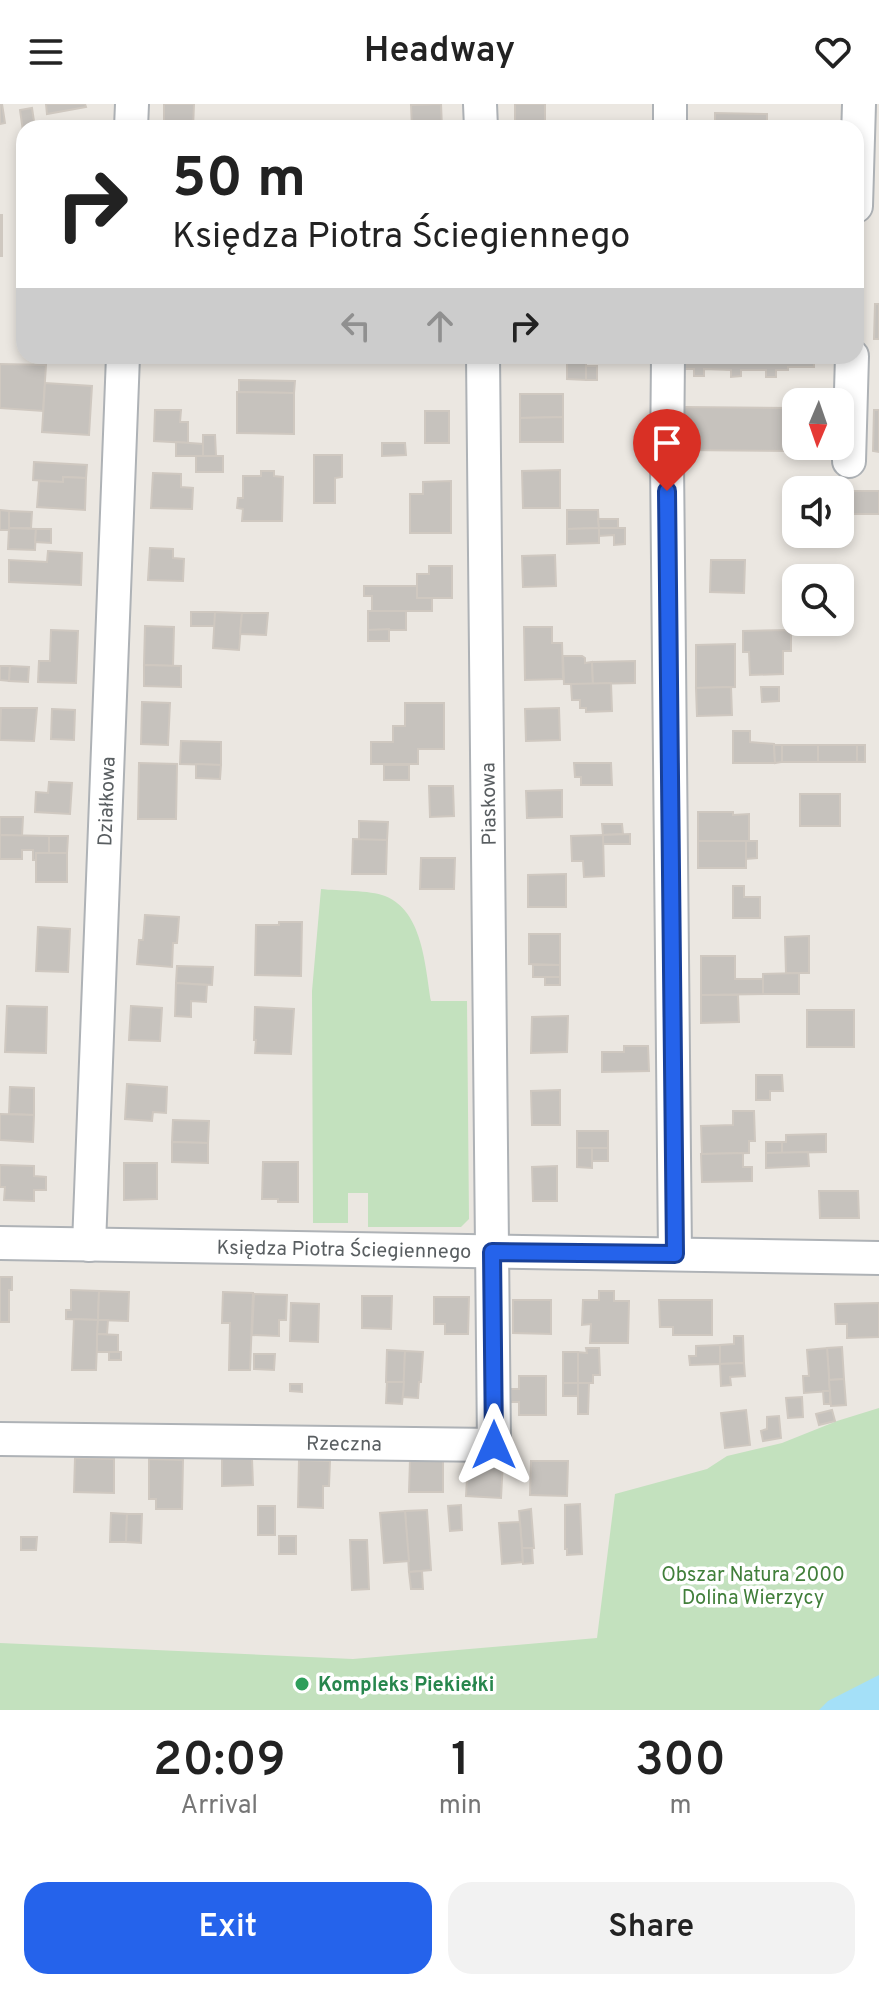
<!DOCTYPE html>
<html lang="en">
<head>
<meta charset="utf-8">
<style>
  body { margin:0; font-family:Overpass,sans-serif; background:#f2f2f2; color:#222; height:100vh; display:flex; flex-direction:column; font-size:30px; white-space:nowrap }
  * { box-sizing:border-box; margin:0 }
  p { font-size:26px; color:#767676 }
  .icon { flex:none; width:44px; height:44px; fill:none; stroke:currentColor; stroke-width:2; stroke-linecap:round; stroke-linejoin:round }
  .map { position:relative; height:1606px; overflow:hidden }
  .sheet { display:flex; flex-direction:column; background:#fff; flex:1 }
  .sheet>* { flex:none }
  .guide { position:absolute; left:16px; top:16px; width:848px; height:244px; border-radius:24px; box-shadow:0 4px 12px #0003; background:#fff; color:#222; overflow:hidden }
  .needle { width:52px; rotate:182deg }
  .tools { position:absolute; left:782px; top:284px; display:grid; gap:16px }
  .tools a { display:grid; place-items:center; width:72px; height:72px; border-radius:16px; background:#fff; box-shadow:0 4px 12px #0003; font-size:40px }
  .pin { position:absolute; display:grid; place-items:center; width:68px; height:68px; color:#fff; margin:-82px -34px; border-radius:50% 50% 50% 0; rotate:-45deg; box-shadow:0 0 8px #0007 }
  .pin .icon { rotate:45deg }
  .me { position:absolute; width:88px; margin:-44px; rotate:0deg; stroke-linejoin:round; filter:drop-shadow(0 0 6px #0008) }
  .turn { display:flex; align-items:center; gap:28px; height:168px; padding:0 24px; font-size:36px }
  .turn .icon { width:104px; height:104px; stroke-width:2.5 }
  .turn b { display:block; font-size:56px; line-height:68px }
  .lanes { display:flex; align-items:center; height:76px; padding:0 24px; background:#0003; justify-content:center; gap:40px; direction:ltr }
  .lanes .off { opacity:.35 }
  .eta { display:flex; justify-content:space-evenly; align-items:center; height:136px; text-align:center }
  .eta b { font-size:48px; font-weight:600; line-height:56px }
  .cta { display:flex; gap:16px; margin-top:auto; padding:16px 24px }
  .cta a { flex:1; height:92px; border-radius:24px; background:#2563eb; color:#fff; font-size:32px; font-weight:600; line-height:92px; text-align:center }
  .cta a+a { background:#f2f2f2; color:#222 }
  header { display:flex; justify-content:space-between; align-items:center; height:104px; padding:0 24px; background:#fff; font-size:36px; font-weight:600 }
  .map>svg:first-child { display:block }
</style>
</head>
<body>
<header><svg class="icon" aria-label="menu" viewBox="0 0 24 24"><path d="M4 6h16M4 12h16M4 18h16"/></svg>Headway<svg class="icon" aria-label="heart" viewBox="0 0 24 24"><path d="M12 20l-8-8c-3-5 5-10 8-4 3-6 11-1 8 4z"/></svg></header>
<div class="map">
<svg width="879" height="1606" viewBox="0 0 879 1606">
  <rect width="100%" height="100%" fill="#ebe7e1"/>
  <!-- green -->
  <g fill="#c3e1be">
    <path d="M321,785C338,787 370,786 385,792C423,807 425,862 431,897H467L469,1115L461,1123H368V1089H348V1119H313L312,887Z"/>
    <path d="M879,1304V1606H0V1539L353,1555L597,1534L615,1390L707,1365L727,1352L782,1339L837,1317Z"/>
  </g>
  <!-- water -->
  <path fill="#a4e0f8" d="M879,1571V1606H819L828,1597Z"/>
  <!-- building -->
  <g fill="#c6c2bd" stroke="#cfc8c0" stroke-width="2">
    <path d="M0,0H2L5,19L0,20Z"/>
    <path d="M46,0H85L86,3L47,10Z"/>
    <path d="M164,0H194L193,24H164Z"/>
    <path d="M441,0L442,24H412L411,1Z"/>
    <rect x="515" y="0" width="30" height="24"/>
    <path d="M32,4L35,24H24V34L20,6Z"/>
    <path d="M715,9L767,10V24H715Z"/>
    <rect x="0" y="111" width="2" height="41"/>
    <path d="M875,200H879V235H874Z"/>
    <path d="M683,252H814V263H788V266H776V273H766V266H741V272L731,273V266L704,265V272H694V265H683Z"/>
    <path d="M567,256H586V276L567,275Z"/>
    <path d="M0,260L46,261L43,307L0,304Z"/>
    <rect x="586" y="262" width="11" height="14"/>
    <path d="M239,276L295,277L294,289L239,288Z"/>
    <path d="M45,279L92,282L89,331L42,328Z"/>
    <path d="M237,288L294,289V330L237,329Z"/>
    <path d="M520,290H563V313L520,314Z"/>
    <path d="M683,303L795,304V347L683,346Z"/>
    <path d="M155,306H181L180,318H188V339L154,337Z"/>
    <path d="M874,306H879V348L873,347Z"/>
    <rect x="425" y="307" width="24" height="32"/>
    <path d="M563,313V338H520V314Z"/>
    <path d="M203,331H215L216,352H203Z"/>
    <path d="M176,338L203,340V352H176Z"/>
    <path d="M382,339H405L406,351L382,352Z"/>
    <path d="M314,351H342V373L335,374V399H314Z"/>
    <rect x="196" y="352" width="27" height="16"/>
    <path d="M34,358L87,361L86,374L63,373V378L33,376Z"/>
    <path d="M560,366V404H523L522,367Z"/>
    <path d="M261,367H274V372L283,373L282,417H242L243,405L237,404L238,394H243V372H261Z"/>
    <path d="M153,369L181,370V383L193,384L192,405L151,404Z"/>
    <path d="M63,373L86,374L85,406L37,403L39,377L63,378Z"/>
    <path d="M451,377V429H410V390H423V378Z"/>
    <rect x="840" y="387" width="39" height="23"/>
    <path d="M788,388H796V410H789Z"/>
    <path d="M0,406L9,407V426H0Z"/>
    <path d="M567,406H598L599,424L567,425Z"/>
    <path d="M9,407L32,408L31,424H9Z"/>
    <path d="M598,415H618V424H599Z"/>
    <path d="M9,424L36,425L35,446L8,445Z"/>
    <path d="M599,424V439L567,440V425Z"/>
    <path d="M599,424H625V440L614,441V431L599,432Z"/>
    <path d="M36,425H51V439L35,438Z"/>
    <path d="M150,444L173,445V454L184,455L183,477L148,476Z"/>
    <path d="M48,447L82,449L81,481L9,478V456L47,458Z"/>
    <path d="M555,451L556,482L523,483L522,452Z"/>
    <path d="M711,456H745L744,489L710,488Z"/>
    <path d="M429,462H452V494H417V470H429Z"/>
    <path d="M364,482H417V494H432V507H372V492H364Z"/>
    <rect x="368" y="507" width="38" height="19"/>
    <rect x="191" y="508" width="24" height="14"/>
    <path d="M215,508L242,509L239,546L213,544Z"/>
    <path d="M242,509H268L266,531L240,530Z"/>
    <path d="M145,522L174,523L173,562L144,561Z"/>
    <path d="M524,523H552V539H562L563,575L525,576Z"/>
    <path d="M389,525V537H368V526Z"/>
    <path d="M51,526L78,527L76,579L38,578L39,557H50Z"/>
    <path d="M791,526V547H783V570L750,571L749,548H743V527Z"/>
    <path d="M735,540V583L696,584V541Z"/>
    <path d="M563,552H582L585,554V559L592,558L593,580H564Z"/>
    <path d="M635,557V579L593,580L592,558Z"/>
    <path d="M144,561L181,562V583L144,582Z"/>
    <path d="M0,562H10L9,577L0,576Z"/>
    <path d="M10,562L29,563L28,578L9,577Z"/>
    <path d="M611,579L612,607L586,608V604H580V596H572L571,580Z"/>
    <path d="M731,583L732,611L697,612L696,584Z"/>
    <path d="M761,583H779V597L762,598Z"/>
    <path d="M142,598L170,599L168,641L141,640Z"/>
    <path d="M405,599H444V645H418V660H371V638H393V622H405Z"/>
    <path d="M1,604H37L34,637L0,636Z"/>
    <path d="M559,604L560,636L526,637L525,605Z"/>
    <path d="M52,605L75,606L74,636L51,635Z"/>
    <path d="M733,627H750V638L774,640L775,659H733Z"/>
    <path d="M181,637L221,638V661L180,660Z"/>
    <path d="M774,641H782V658L775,659Z"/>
    <rect x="782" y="641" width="36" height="17"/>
    <rect x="818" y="641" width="39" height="17"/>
    <rect x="857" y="641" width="8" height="17"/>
    <path d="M139,659L177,660L176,715H138Z"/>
    <path d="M574,659H611L612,681H581V673H575Z"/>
    <path d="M196,660L221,661L220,675L196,674Z"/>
    <rect x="384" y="661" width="25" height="15"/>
    <path d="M49,678L72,679L70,710L35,708L36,688L48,689Z"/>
    <path d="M429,682H453L454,712L430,713Z"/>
    <path d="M562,686V713L527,714L526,687Z"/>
    <rect x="800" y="690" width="40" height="32"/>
    <path d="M698,708H733V711L749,710V737H698Z"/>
    <path d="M0,713H23L22,732L0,731Z"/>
    <path d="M359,717L388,718L387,736H359Z"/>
    <path d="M602,720H622L623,730L603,731Z"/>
    <path d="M630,730V740H603V731Z"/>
    <path d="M0,731L49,732V749H36V756H33V746H22V755H0Z"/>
    <path d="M603,731L604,772L584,773L583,757H572L571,732Z"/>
    <path d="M49,732H68L67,749H49Z"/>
    <path d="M353,735L387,736L386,770H352Z"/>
    <rect x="698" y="737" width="48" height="27"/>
    <path d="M746,737H757V754L746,755Z"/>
    <rect x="36" y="749" width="31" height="29"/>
    <path d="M421,754H455L454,785H420Z"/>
    <path d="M566,770V803H528V771Z"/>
    <path d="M733,782H744V793H760V814H733Z"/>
    <path d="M145,811L179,813L177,839H173L172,863L137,860L139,836H143Z"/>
    <path d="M279,818H302L301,872L255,871L256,821H279Z"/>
    <path d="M38,823L70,825L68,868L36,867Z"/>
    <path d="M529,830H560V861L529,860Z"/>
    <path d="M809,832V869H786L785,833Z"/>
    <path d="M701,852H735V875H763V890L701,891Z"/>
    <rect x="533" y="861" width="27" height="12"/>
    <path d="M177,862L213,863L212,881L176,879Z"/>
    <path d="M799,869V890H763V870Z"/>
    <rect x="545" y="873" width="15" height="8"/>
    <path d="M176,879L207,881L206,898L191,897V913L175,912Z"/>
    <path d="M701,891H738L739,918L701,919Z"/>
    <path d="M7,902L47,903L46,949L5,948Z"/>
    <path d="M131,902L162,904L160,937L129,936Z"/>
    <path d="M255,903L294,905L291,950L255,949L256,936H254Z"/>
    <rect x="807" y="906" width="47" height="37"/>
    <path d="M568,912L567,948L531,949L532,913Z"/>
    <path d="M624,942H648L649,967L602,968V948H624Z"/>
    <path d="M756,971H782L783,987H770V996H756Z"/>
    <path d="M127,980L167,983L166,1009L153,1008L152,1017L125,1015Z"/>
    <path d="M10,983L34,984V1011L9,1010Z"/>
    <path d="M560,986V1021H532L531,987Z"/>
    <path d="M733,1007H754L755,1037H749V1049L702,1050L701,1022L733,1021Z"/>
    <path d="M0,1010L34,1011L33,1038L0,1036Z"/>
    <path d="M173,1016L209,1017L208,1039L172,1038Z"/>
    <rect x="577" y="1027" width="31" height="17"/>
    <path d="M826,1030V1048L782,1049V1038H786V1031Z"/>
    <path d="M172,1038L208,1039V1059L172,1058Z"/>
    <rect x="766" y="1038" width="16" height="11"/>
    <path d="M577,1044H592V1064L577,1063Z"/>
    <rect x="592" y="1044" width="16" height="13"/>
    <path d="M808,1048L809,1062L766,1064V1049Z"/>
    <path d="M743,1049V1063H752V1077L702,1078L701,1050Z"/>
    <path d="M263,1058H298V1098H278V1095H262Z"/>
    <path d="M124,1059H157V1095L124,1096Z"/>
    <path d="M0,1061L34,1062V1072L46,1073V1086H34V1097L4,1096L5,1083H0Z"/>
    <path d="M557,1062V1097H533L532,1063Z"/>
    <path d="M819,1087H858L859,1114H820Z"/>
    <path d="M0,1173H12V1186H9V1218H0Z"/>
    <path d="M71,1186L99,1187L98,1216L66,1215V1206H71Z"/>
    <path d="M99,1187L129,1188L128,1217L98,1216Z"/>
    <path d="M599,1187H614V1197H629L628,1239H590L591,1220L582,1221L583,1196H599Z"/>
    <path d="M223,1188L253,1189L250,1266H229L230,1219H222Z"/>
    <path d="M254,1190L287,1191L286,1216H279V1232L252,1231Z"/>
    <path d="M362,1192H392L391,1225L362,1224Z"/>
    <path d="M434,1193H469L468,1230H445V1220H434Z"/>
    <path d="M513,1196H551V1230L513,1229Z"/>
    <path d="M659,1196H712V1231H673V1223H660Z"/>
    <path d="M291,1199L319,1200L318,1238L290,1237Z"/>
    <path d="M879,1199V1233L847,1234V1220H836L835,1200Z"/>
    <path d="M74,1215L98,1216L96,1266H72Z"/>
    <path d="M98,1216H108L107,1230H97Z"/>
    <path d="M97,1230L118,1231V1248H97Z"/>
    <path d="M734,1232H743L744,1259L720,1260V1241L734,1240Z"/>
    <path d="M720,1241V1260L690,1261L689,1252H696V1242Z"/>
    <path d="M842,1243L844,1275L829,1276L827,1244Z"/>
    <path d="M586,1244H599L600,1271H593V1279H578V1248L587,1249Z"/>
    <path d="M827,1244L830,1287L804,1289L803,1272H809L807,1246Z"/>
    <path d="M387,1246L405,1247L404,1278H386Z"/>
    <path d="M405,1247L423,1248L421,1278H419L418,1294L403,1293Z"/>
    <rect x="109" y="1248" width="12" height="8"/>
    <rect x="563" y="1248" width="15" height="31"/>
    <path d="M254,1250H275L274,1266L254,1265Z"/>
    <path d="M744,1259L745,1272L730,1273L731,1281L721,1282L720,1260Z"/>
    <path d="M519,1272H546V1311H519V1298H511V1285H519Z"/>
    <path d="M844,1275L846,1301L831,1302L829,1276Z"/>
    <path d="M387,1278H404L402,1300L386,1299Z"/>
    <rect x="563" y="1279" width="15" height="13"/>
    <path d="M578,1279H589L588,1310H578Z"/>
    <path d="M290,1280H302V1288L290,1287Z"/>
    <path d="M823,1287H830V1300H824Z"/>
    <path d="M802,1293L803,1313L788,1314L786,1294Z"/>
    <path d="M746,1306L750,1341L725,1344L721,1309Z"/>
    <path d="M832,1306L835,1317L819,1321L816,1310Z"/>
    <path d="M779,1312L781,1334L763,1337L761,1327L767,1325V1313Z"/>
    <path d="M75,1354L114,1355V1389L74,1388Z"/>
    <path d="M149,1355L183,1356L182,1405H156V1395H149Z"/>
    <path d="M222,1355H252L253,1381L222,1382Z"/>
    <path d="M299,1356L330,1357L329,1382H323V1404L298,1403Z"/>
    <path d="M410,1356L443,1357V1388H409Z"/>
    <path d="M468,1356L503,1357L501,1394L466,1392Z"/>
    <path d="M531,1357H568L567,1392L530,1391Z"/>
    <path d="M580,1400L582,1450L567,1451V1445H565V1401Z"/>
    <path d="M461,1401L462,1426L450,1427L448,1402Z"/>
    <rect x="258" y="1402" width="17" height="29"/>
    <path d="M531,1405L534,1444H522L519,1407Z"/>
    <path d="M427,1406L431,1466L409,1468L405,1407Z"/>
    <path d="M405,1407L409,1457L384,1459L380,1409Z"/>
    <path d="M111,1409L127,1410L126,1438H110Z"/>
    <path d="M127,1410H142L141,1439L126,1438Z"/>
    <path d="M520,1418L523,1458L502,1460L499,1419Z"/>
    <rect x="279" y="1432" width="17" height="18"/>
    <path d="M21,1433H37L36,1446H21Z"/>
    <path d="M350,1436H367L369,1485L352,1486Z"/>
    <path d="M522,1444H532L533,1459L523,1460Z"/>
    <path d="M422,1467L423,1485H411L409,1468Z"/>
  </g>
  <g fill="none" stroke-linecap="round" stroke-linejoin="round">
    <!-- minor casing -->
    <g stroke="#aeb2b6" stroke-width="36">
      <g id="minor">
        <path d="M480,0L481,24"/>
        <path d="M131,24L132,0"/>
        <path d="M670,24V0"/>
        <path d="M856,102L859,0"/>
        <path d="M668,252L667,358L675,1150"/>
        <path d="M849,357L852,252"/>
        <path id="s1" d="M0,1139L879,1154"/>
        <path id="s2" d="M89,1141L123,252"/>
        <path id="s3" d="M0,1335L494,1341L483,252"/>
      </g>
    </g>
    <!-- minor -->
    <use href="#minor" stroke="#fff" stroke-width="32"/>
  </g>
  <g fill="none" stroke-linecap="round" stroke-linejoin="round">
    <!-- route casing -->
    <g stroke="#184099" stroke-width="20">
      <path id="route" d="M494,1341L492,1148L675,1150L667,387"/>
    </g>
    <!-- route -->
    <use href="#route" stroke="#2563eb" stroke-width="14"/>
  </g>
  <!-- markers -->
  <circle fill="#2e9e5b" stroke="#fff" stroke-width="3" cx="302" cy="1580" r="8"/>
  <g text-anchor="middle" stroke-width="7" stroke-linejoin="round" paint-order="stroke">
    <!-- street labels -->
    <g font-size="20" fill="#595e61" stroke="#fff">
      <text dy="7" stroke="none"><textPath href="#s2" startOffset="444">Działkowa</textPath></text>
      <text transform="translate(488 700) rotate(-91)" y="7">Piaskowa</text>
      <text dy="7" stroke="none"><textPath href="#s1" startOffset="344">Księdza Piotra Ściegiennego</textPath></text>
      <text dy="7" stroke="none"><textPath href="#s3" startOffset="344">Rzeczna</textPath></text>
    </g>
    <!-- park labels -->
    <g font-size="20" fill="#417f3a" stroke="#fff">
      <text x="753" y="1477">Obszar Natura 2000<tspan x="753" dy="23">Dolina Wierzycy</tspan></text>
    </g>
    <!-- leisure labels -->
    <g font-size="20" font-weight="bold" fill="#27864d" stroke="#fff" text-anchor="start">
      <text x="318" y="1587">Kompleks Piekiełki</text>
    </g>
  </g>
</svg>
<div class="tools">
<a><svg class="needle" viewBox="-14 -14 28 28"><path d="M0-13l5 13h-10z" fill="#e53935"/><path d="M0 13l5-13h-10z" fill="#767676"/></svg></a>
<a><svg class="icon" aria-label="sound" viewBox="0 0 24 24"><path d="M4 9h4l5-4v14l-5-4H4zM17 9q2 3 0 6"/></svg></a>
<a><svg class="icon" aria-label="search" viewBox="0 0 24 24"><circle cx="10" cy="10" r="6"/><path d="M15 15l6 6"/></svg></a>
</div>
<div class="pin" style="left:667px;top:387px;background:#d93025"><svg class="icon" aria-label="arrive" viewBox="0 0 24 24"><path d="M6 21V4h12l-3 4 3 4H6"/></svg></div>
<svg class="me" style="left:494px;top:1341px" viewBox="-20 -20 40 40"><path d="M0-17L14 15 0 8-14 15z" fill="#2563eb" stroke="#fff" stroke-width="4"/></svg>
<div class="guide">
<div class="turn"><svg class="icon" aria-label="right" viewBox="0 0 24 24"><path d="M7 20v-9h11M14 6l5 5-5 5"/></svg><div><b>50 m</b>Księdza Piotra Ściegiennego</div></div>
<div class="lanes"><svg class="icon off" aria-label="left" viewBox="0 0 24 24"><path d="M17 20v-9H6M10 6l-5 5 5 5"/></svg><svg class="icon off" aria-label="ahead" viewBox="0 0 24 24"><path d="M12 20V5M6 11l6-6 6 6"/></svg><svg class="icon" aria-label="right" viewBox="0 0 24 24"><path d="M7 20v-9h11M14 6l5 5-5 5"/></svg></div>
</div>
</div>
<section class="sheet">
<div class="eta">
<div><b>20:09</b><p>Arrival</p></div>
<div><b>1</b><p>min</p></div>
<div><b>300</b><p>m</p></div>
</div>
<div class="cta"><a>Exit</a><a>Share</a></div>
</section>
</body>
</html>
